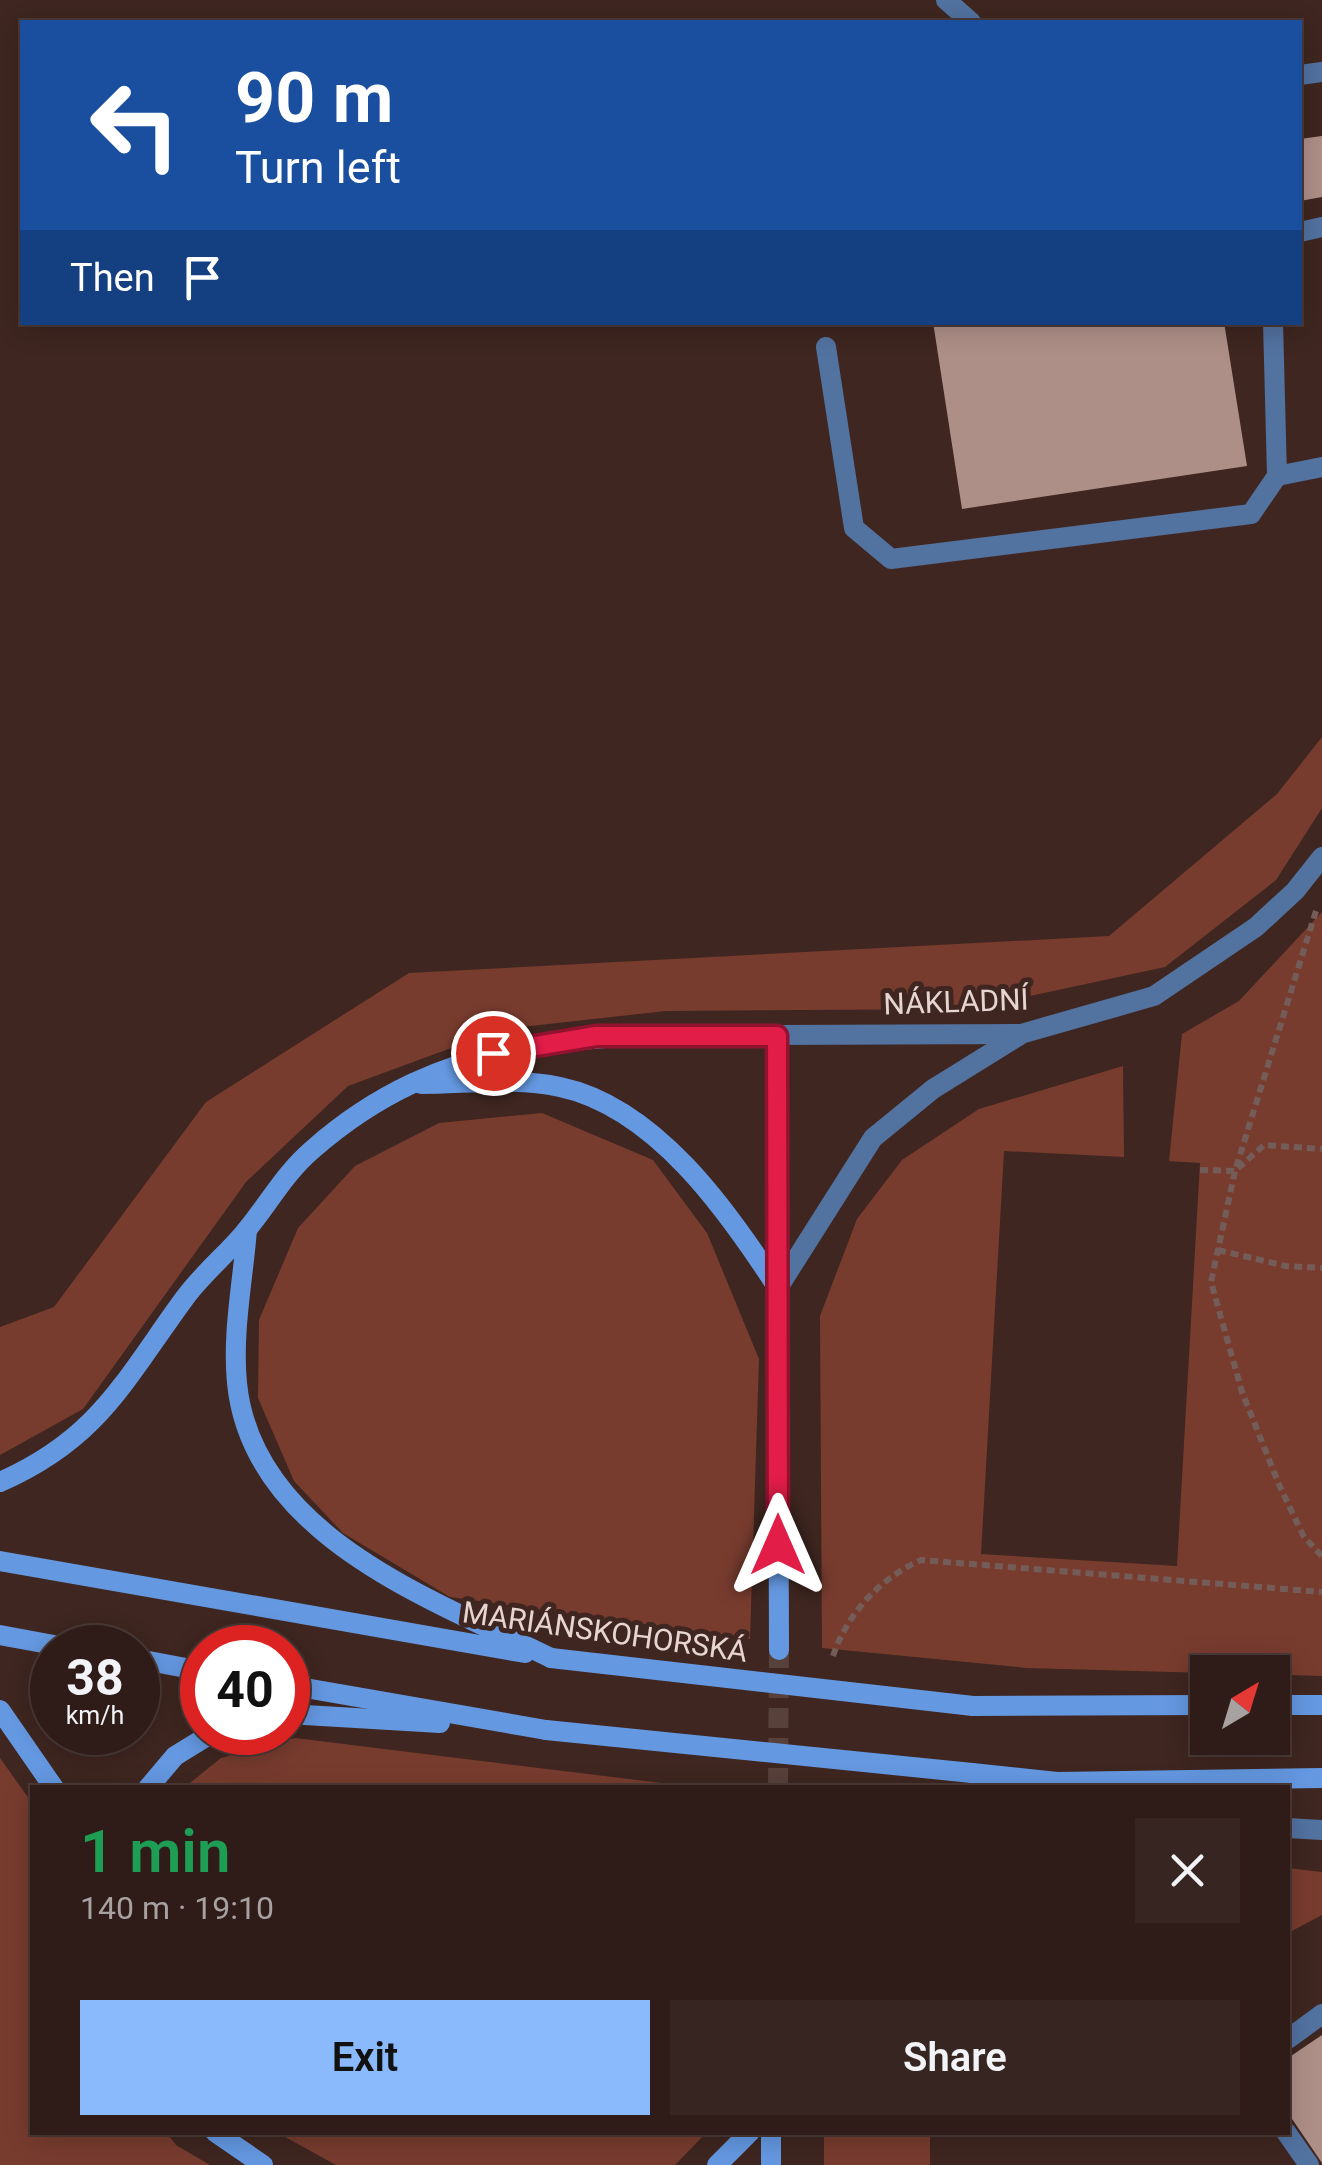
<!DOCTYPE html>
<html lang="en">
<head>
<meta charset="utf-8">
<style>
  body { margin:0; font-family:Roboto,sans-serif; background:#372521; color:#f1f3f6; height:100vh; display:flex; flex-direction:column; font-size:38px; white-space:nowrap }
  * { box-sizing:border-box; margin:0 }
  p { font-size:32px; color:#a7a1a2 }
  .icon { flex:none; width:55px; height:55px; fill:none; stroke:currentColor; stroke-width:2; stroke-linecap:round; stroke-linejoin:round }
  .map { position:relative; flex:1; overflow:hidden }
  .drawer { position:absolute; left:30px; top:1785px; width:1260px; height:350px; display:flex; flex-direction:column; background:#2f1c18; border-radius:0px; box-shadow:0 5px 25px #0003,0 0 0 2px #4a3a37 }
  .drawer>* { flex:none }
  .guide { position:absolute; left:20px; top:20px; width:1282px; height:305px; border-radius:0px; box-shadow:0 5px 25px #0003,0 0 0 2px #4a3a37; background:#1a4fa0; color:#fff; overflow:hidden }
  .needle { width:65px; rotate:38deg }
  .fabs { position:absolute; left:1190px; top:1655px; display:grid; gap:20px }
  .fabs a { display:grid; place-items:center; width:100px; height:100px; border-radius:0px; background:#2f1c18; box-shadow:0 5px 25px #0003,0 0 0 2px #4a3a37; font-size:50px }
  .speed { position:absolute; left:30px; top:1625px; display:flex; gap:20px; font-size:50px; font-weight:700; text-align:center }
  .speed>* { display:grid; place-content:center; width:130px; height:130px; border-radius:50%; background:#2f1c18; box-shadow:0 5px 25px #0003,0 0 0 2px #4a3a37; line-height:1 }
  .speed small { font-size:25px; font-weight:400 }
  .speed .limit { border:15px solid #d22; background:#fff; color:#111 }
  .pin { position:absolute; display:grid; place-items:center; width:85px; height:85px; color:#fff; margin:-42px; border:5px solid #fff; border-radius:50%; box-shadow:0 2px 10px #0007 }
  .me { position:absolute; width:110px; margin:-55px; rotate:0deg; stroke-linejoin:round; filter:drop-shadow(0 0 8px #0008) }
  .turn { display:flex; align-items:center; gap:35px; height:210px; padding:0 50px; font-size:45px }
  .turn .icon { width:130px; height:130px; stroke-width:2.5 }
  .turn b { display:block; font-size:70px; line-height:85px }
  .then { display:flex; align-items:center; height:95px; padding:0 50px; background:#0003; gap:20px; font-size:38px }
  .round { display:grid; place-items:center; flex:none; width:105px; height:105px; border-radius:0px; background:#372521 }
  .summary { display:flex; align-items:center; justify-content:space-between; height:170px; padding:0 50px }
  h1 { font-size:60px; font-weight:600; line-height:75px; color:#1e9e55 }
  .cta { display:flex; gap:20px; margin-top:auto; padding:20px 50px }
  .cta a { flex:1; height:115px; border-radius:0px; background:#8bbafc; color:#111; font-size:40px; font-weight:600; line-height:115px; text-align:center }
  .cta a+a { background:#372521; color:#f1f3f6 }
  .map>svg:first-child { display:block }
</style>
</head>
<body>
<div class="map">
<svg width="1322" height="2165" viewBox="0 0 1322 2165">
  <rect width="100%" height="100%" fill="#3f2620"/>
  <!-- green -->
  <g fill="#783c2f">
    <path d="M1322,737V808L1276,880L1165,967L969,1009L666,1011L503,1029L348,1086L246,1182L83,1409L0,1455V1327L54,1307L206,1102L409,973L1109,936L1277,794Z"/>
    <path d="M1322,912V1676L1027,1668L822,1648L820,1316L857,1219L902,1160L979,1109L1123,1066L1124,1157L1004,1151L981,1554L1177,1566L1200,1163L1169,1161L1182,1034L1239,1001Z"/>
    <path d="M542,1113L653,1160L707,1233L759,1359L750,1639L450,1597L343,1533L294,1481L258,1398L259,1320L298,1228L355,1166L439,1123Z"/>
    <path d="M295,1738L694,1787H185L221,1758Z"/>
    <path d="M0,1758L32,1803V2132L167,2133L176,2145L210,2165H0Z"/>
    <path d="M1288,1868L1322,1872V1915L1288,1933Z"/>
    <path d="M278,2133H706L675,2165H336Z"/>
    <rect x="824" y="2133" width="106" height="32"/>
  </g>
  <!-- building -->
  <g fill="#ae8f88">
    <path d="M1322,136V197L1300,201V139Z"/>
    <path d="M933,322H1224L1247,466L962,509Z"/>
    <path d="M1322,2035V2163L1288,2113V2058Z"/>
  </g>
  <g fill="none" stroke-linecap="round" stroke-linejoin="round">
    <!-- secondary-tunnel -->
    <path stroke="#58403b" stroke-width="20" stroke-dasharray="20 10" stroke-linecap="butt" d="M778,1788L779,1650"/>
    <!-- path -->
    <g stroke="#745d58" stroke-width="6" stroke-dasharray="8 5" stroke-linecap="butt">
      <path d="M1316,911L1235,1171L1211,1282L1242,1392L1280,1487L1304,1537L1322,1556"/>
      <path d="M1200,1170L1235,1171L1264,1145L1322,1149"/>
      <path d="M1218,1250L1286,1266L1322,1268"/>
      <path d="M833,1656C847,1614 880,1578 921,1560L1322,1592"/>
    </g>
    <!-- lane -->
    <g stroke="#5272a0" stroke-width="20">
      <path d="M946,0L971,22"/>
      <path d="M1300,75L1322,72"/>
      <path d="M1300,232L1322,227"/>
      <path d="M1273,322L1277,476L1322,467"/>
      <path d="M826,347L854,528L891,559L1251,514L1277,476"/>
      <path d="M1288,1828L1322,1830"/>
      <path d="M1288,2039L1322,2014"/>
      <path d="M1286,2132L1309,2165"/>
    </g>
    <!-- street -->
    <g stroke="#5272a0" stroke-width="20">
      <path d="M777,1035L1021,1034L1154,996L1256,927L1295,891L1322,857"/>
      <path d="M778,1288L873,1138L933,1089L1020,1035"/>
    </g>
    <!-- secondary -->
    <g stroke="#6498e1" stroke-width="20">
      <path d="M421,1084C466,1084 516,1077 560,1087C655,1107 728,1211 777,1287"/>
      <path d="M247,1230C243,1280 232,1333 237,1383C252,1536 434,1600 551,1658"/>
      <path d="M0,1482C98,1439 124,1381 184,1299C202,1274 226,1255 245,1232C268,1205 284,1174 312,1150C450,1028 605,1035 777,1035L779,1650"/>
      <path d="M0,1561L525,1653"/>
      <path d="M0,1635L70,1648"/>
      <path d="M138,1659L202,1671"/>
      <path d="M288,1685L546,1730"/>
      <path d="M1272,1705H1322"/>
      <path d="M973,1706L1208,1705"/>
      <path d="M0,1710L54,1788"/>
      <path d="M288,1714L440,1723"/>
      <path d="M972,1773L1057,1782L1322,1778"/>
      <path d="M148,1788L175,1756L214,1732"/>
      <path d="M215,2132L263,2165"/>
      <path d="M771,2132V2165"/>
      <path d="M717,2165L750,2132"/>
    </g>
    <!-- secondary-bridge -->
    <g stroke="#6498e1" stroke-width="20">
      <path d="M551,1658L973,1706"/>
      <path d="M546,1730L972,1773"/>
    </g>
  </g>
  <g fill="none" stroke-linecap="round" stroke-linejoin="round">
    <!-- route casing -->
    <g stroke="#92132f" stroke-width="25">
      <path id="route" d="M493,1053L596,1036H777L778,1545"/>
    </g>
    <!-- route -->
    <use href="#route" stroke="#e11d48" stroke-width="18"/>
  </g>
  <g text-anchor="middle" stroke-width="10" stroke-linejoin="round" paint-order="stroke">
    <!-- street labels -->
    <g font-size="30" fill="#e7d5d2" stroke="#3f2620">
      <text transform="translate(956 1002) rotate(-2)" y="10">NÁKLADNÍ</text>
      <text transform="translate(605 1632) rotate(8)" y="10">MARIÁNSKOHORSKÁ</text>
    </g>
  </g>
</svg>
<div class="fabs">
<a><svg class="needle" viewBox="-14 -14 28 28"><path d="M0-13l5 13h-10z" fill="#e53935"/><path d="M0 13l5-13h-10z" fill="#a7a1a2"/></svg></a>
</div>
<div class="speed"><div>38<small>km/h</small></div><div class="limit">40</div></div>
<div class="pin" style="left:493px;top:1053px;background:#d93025"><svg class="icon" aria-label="arrive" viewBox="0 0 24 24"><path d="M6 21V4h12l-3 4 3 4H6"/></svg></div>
<svg class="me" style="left:778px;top:1545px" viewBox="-20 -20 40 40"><path d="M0-17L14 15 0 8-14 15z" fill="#e11d48" stroke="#fff" stroke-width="4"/></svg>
<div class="guide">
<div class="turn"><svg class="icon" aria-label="left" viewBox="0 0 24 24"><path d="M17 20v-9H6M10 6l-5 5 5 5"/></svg><div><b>90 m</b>Turn left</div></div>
<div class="then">Then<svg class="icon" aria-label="arrive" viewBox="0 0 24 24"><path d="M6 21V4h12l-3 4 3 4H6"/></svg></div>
</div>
<section class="drawer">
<div class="summary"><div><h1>1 min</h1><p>140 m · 19:10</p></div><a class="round"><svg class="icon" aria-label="close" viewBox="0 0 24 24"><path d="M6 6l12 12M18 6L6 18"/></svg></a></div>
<div class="cta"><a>Exit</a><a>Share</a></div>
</section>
</div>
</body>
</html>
